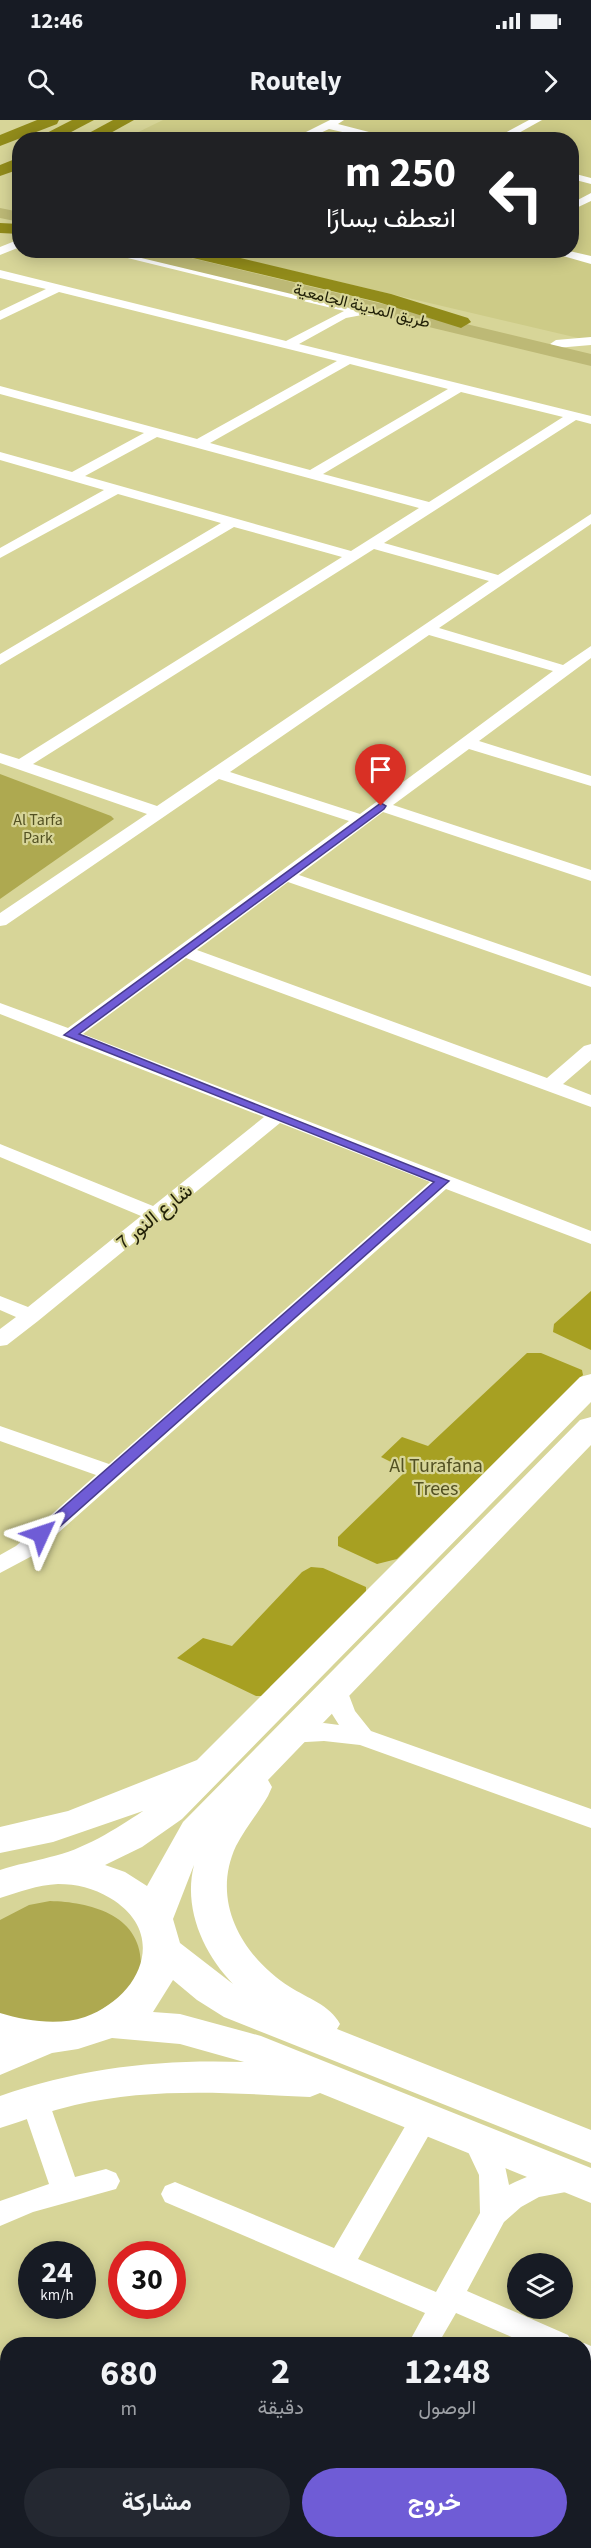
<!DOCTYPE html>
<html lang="ar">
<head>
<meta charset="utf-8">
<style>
  body { margin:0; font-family:"Source Sans 3",Vazirmatn,sans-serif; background:#242831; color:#f1f3f6; direction:rtl; height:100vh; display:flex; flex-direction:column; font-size:22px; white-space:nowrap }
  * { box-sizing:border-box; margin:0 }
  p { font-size:20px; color:#9ea1a6 }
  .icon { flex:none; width:33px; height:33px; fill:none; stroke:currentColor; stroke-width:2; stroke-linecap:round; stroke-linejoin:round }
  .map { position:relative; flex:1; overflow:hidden; direction:ltr }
  .side { position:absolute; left:0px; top:2217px; width:591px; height:212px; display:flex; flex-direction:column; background:#171b24; border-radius:24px 24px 0 0; box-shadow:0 3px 15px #0003; direction:rtl }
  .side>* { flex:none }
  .top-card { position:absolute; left:12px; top:12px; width:567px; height:126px; border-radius:24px; box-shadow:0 3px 15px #0003; direction:rtl; background:#202124; color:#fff; overflow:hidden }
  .fabs { position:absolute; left:507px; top:2133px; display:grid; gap:12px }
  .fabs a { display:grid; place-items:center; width:66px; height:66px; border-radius:50%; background:#171b24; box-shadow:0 3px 15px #0003; font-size:30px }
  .speed { position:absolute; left:18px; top:2121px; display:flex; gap:12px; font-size:30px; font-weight:700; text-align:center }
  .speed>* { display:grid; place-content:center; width:78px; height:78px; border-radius:50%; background:#171b24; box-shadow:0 3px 15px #0003; line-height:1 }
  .speed small { font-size:15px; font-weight:400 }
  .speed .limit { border:9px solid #d22; background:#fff; color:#111 }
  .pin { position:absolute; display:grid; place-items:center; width:51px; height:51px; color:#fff; margin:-62px -26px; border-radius:50% 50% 50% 0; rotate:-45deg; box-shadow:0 0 6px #0007 }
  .pin .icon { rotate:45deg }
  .me { position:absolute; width:66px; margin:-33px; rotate:48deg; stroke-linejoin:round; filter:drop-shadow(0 0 4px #0008) }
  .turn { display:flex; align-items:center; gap:21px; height:126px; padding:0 24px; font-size:27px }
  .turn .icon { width:78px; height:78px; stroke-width:2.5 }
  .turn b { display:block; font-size:42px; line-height:51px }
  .eta { display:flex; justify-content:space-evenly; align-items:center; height:102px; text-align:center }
  .eta b { font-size:36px; font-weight:700; line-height:42px }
  .button { display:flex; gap:12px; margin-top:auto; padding:12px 24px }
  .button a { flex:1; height:69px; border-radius:36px; background:#6f5cd6; color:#fff; font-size:24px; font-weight:700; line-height:69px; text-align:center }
  .button a+a { background:#242831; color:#f1f3f6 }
  .status { display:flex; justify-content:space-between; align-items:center; height:42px; padding:0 30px; background:#171b24; direction:ltr }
  .status svg { height:16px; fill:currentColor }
  header { display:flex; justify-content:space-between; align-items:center; height:78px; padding:0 24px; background:#171b24; font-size:27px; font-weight:700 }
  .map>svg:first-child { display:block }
</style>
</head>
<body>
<div class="status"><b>12:46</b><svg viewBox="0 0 49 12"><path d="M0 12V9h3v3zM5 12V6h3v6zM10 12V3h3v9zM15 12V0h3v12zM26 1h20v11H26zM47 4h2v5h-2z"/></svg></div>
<header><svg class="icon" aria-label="forward" viewBox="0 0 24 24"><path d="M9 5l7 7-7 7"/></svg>Routely<svg class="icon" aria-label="search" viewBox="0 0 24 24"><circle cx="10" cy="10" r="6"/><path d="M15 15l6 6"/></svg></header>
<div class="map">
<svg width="591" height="2428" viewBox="0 0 591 2428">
  <rect width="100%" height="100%" fill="#d7d598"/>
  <!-- built -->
  <path fill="#cdcb87" d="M163,0H591V221L208,131L572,130V20H122Z"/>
  <!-- green -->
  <g fill="#aea950">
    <path d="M0,654L111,696L114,699L0,779Z"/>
    <path d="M50,1781C89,1782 140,1794 141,1843C141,1850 137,1859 135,1866L74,1909L0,1897V1800L29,1785Z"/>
  </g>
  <!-- forest -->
  <g fill="#a7a022">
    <path d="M591,1171V1230L553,1212L554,1204Z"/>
    <path d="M527,1233H541L582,1250L583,1255L397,1439L377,1444L338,1426V1417L407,1350L381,1337L402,1317L428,1326Z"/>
    <path d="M311,1447L323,1448L366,1467V1473L270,1567L273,1576H256L177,1538L203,1518L232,1526L302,1452Z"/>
  </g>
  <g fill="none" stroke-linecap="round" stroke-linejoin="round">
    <!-- minor -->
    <g fill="#fff" fill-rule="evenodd">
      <path d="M330,0H344L338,4L400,20H378L329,9L305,20H290Z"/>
      <path d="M529,0H542L506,20H492Z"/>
      <path d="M572,53L591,58V64L572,59Z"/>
      <path d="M591,73V81L572,90V83Z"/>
      <path d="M20,119V127L0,135V127Z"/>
      <path d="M95,130H117L372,190L408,193V199L404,200L362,195L346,198L299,224L591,296V304L576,300L384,423L498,455L591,394V404L439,508L563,545L591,526V538L479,621L591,656V666L469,629L393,685L591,750V761L383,692L299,755L591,856V867L288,762L197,830L547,958L584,926L591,924V940L563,964L591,975V987L186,838L83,914L591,1111V1124L446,1069L32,1436L0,1453V1435L16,1426L96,1355L0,1321V1306L109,1344L430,1062L280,1003L38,1201L7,1225L0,1226V1209L16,1197L0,1190V1176L28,1187L141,1096L0,1037V1024L153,1086L264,997L0,894V883L68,908L349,701L219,659L6,805L0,806V793L147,694L0,643V633L19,639L342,437L234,407L0,545V534L221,403L118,374L0,438V428L104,370L0,340V332L72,352L144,313L0,274V266L197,319L337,241L59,172L0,200V191L46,169L0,158V150L286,221L344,191ZM350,244L448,269L310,350L210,323ZM461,272L563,297L429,382L323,354ZM157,317L419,388L351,431L85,356ZM374,429L489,461L157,686L33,644ZM429,515L553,551L360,694L230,652Z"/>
      <path d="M542,130H565L591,136V144Z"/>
      <path d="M591,217V225L556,228L550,224L556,220Z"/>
      <path d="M335,1560L344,1562L355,1591L371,1611L591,1689V1708L360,1625L324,1621L288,1623L279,1620L276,1614L279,1608L324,1603L339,1605L332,1594L323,1568L326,1562Z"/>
      <path d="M34,1968L44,1971L48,1979L75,2057L106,2049L116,2053L120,2061L116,2069L33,2092L0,2106V2081L49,2064L20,1979L24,1971Z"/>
      <path d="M424,1988L434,1991L438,1999L358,2139L436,2172L480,2093L479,2055L462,2019L466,2011L476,2008L486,2011L505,2046L509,2065C531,2054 558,2044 582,2053L586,2061L582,2069L539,2077L521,2087L504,2102L467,2171L568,2215L573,2224H528L456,2193L438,2224H408L425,2193L165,2082L161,2074L165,2066L175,2062L334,2128L414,1991Z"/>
      <path d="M584,2223L591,2226V2252L584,2249V2224H580Z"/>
      <path d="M44,2421H81L78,2428H41Z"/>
      <path d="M293,2421H338L341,2428H296Z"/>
    </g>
    <!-- secondary -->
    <path fill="#fff" fill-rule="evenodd" d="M591,1254V1282L182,1699L142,1727L105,1745L125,1752L147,1766L183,1702L580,1300L591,1297V1325L268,1660L272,1667L268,1676C258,1693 245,1709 236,1726C210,1782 243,1837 290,1867C307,1878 330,1885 340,1904L337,1909L591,2010V2043L224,1897L197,1880L173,1860L153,1892L180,1894L261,1916L591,2048V2083L320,1973L310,1977C232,1973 152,1967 75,1985C49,1991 25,2000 0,2008V1976C80,1948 159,1939 244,1942L180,1924L112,1918L78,1929L52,1933L0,1955V1893C26,1901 58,1906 85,1897C141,1877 169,1813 110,1778C93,1768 77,1764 58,1764C37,1765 19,1772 0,1778V1750C17,1744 33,1742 50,1737C83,1730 116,1709 143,1691L53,1722L0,1733V1707L68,1691L197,1640L580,1257ZM194,1745C183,1788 203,1833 233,1864L180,1823L173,1799Z"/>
    <!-- primary -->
    <g fill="#bdb976" fill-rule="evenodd">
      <path d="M0,88L20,92V102L0,98Z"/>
      <path d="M124,130H158L591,234V246L133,136Z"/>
    </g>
    <!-- motorway -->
    <g fill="#918b1a" fill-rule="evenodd">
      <path d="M37,0H59L57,4L0,26V15Z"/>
      <path d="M72,0H94L56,20H33Z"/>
      <path d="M113,0H134L98,20H76Z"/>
      <path d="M20,37V49L0,56V45Z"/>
      <path d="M0,103L20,104V114L0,113Z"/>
      <path d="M173,130H207L391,174L468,198L471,202L461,208L378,182L176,134Z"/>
    </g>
  </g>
  <!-- route -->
  <path fill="#6f5cd6" stroke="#483c8b" stroke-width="1.5" d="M381,683L386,686L384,689L79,914L449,1061L47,1418H36L34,1414L36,1411L434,1062L64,915Z"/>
  <g text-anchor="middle" stroke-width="4.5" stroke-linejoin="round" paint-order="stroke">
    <!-- far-street labels -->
    <g font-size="16" fill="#201f07" stroke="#d7d598">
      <text transform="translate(362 185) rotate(14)" y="6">طريق المدينة الجامعية</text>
    </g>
    <!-- far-park labels -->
    <g font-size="16" fill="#535122" stroke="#d7d598">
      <text x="38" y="705">Al Tarfa<tspan x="38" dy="18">Park</tspan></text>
    </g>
    <!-- street labels -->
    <g font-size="20" fill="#201f07" stroke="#d7d598">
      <text transform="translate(154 1096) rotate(-39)" y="7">شارع النور 7</text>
    </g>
    <!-- park labels -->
    <g font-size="20" fill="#535122" stroke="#d7d598">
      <text x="436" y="1352">Al Turafana<tspan x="436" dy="23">Trees</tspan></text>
    </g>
  </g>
</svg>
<div class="fabs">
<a><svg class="icon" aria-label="layers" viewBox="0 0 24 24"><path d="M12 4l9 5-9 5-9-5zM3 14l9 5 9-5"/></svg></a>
</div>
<div class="speed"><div>24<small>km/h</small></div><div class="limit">30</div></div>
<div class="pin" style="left:381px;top:686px;background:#d93025"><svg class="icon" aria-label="arrive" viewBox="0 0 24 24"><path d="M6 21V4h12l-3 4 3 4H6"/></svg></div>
<svg class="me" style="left:41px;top:1414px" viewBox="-20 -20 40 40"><path d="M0-17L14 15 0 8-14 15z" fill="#6f5cd6" stroke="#fff" stroke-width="4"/></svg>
<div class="top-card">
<div class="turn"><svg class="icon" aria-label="left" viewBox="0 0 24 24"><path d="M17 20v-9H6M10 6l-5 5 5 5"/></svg><div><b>250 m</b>انعطف يسارًا</div></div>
</div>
<section class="side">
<div class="eta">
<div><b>12:48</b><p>الوصول</p></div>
<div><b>2</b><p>دقيقة</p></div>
<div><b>680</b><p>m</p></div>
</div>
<div class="button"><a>خروج</a><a>مشاركة</a></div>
</section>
</div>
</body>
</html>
